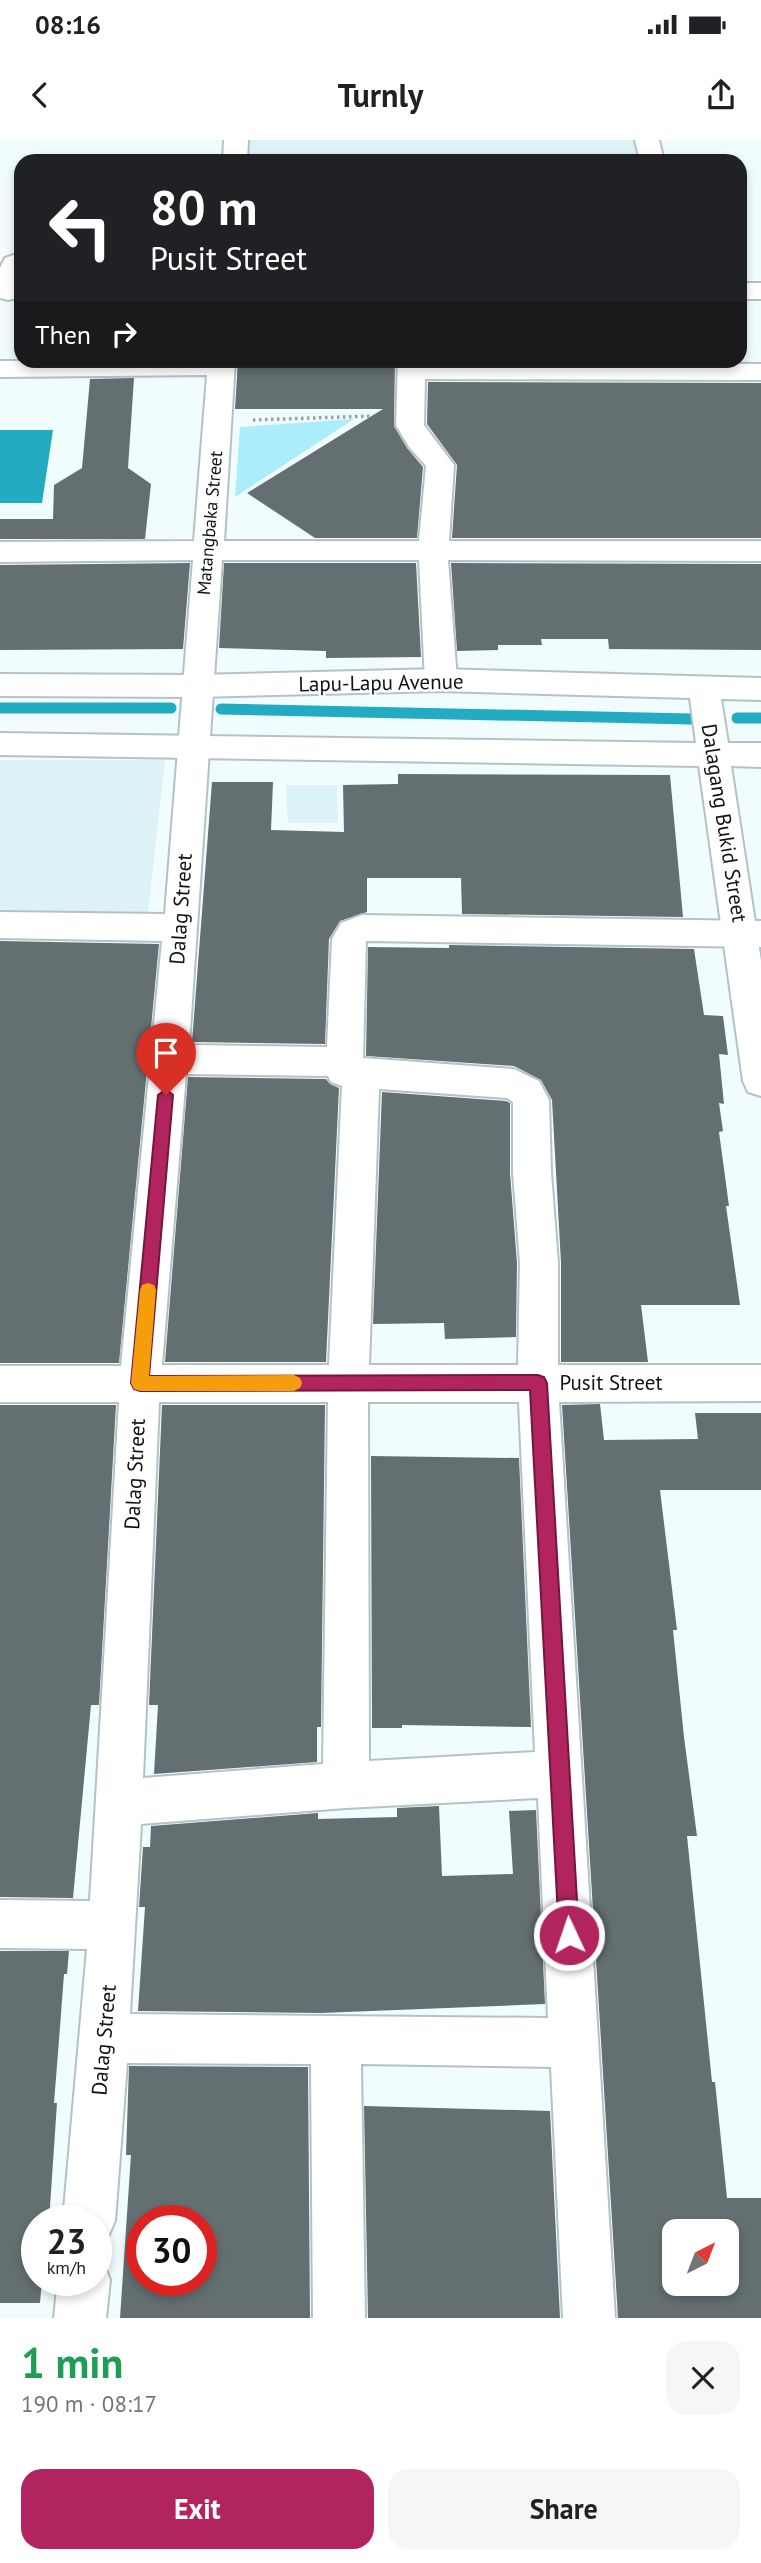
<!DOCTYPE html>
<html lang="en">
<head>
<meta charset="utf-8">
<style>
  body { margin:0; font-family:"PT Sans",sans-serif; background:#f6f6f6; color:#202124; height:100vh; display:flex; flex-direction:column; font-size:26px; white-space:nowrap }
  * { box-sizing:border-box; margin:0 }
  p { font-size:23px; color:#757577 }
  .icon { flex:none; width:38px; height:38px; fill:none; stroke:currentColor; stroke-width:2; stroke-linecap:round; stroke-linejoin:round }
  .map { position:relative; height:2178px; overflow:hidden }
  .drawer { display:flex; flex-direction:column; background:#fff; flex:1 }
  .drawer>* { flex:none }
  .guide { position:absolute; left:14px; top:14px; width:733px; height:214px; border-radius:21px; box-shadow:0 4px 10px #0003; background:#202124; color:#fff; overflow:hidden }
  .needle { width:46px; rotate:42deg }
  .tools { position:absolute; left:662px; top:2079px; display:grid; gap:14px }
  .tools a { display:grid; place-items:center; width:77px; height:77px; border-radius:14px; background:#fff; box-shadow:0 4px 10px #0003; font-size:35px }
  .speed { position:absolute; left:21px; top:2065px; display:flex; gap:14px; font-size:35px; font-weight:700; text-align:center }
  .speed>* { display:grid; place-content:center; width:91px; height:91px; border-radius:50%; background:#fff; box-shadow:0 4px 10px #0003; line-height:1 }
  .speed small { font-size:18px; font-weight:400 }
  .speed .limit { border:10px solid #d22; background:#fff; color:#111 }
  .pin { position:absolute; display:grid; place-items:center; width:60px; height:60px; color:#fff; margin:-72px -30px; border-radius:50% 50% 50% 0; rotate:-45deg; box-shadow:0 0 7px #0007 }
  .pin .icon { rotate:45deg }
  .me { position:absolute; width:77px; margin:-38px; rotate:357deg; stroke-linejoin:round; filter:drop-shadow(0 0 5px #0008) }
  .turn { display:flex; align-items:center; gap:24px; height:147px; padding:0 21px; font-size:32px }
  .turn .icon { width:91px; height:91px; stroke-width:2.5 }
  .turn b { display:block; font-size:49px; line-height:60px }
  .then { display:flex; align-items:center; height:66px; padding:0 21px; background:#0003; gap:14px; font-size:26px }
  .round { display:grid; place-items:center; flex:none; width:74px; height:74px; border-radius:21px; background:#f6f6f6 }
  .headline { display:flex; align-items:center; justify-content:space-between; height:119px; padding:0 21px }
  h1 { font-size:42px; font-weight:700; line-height:52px; color:#1e9e55 }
  .action { display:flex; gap:14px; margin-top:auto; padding:14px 21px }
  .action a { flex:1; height:80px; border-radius:21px; background:#b1245e; color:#fff; font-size:28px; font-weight:700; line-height:80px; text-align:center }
  .action a+a { background:#f6f6f6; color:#202124 }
  .status { display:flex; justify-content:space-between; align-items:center; height:49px; padding:0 35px; background:#fff; direction:ltr }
  .status svg { height:19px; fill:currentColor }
  header { display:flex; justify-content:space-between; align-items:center; height:91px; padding:0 21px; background:#fff; font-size:32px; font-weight:700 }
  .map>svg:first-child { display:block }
</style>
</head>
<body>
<div class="status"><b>08:16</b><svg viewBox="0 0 49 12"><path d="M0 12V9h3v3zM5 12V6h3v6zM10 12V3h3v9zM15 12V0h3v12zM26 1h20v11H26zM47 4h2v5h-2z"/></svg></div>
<header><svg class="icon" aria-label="back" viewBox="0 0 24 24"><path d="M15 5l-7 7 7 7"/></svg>Turnly<svg class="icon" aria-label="share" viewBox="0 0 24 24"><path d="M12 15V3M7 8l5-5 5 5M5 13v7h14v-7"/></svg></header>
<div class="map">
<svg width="761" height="2178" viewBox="0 0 761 2178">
  <rect width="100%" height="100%" fill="#f1fcfe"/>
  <!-- built -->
  <g fill="#dcf2f7">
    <path d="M249,0H636L640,21H247Z"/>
    <path d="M0,620H165L147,781H0Z"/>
    <path d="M286,645H337L338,683H288Z"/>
  </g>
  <!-- green -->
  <path fill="#abedfa" d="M354,279L235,357L240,287Z"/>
  <!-- water -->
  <path fill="#22abc1" d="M0,290H53L42,363H0Z"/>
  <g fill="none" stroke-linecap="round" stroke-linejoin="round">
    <!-- stream -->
    <g stroke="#22abc1" stroke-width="11">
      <path d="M0,568H171"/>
      <path d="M221,569L691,579"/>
      <path d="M737,578H761"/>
    </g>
  </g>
  <!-- building -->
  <g fill="#636f71" fill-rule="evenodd">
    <path d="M238,220H395L394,286L407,308L423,327L417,398H315L247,353L383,269H235Z"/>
    <path d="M134,238L128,328L151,344L145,399H0V379H53L54,345L82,328L90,239Z"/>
    <path d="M428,242L761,243V398H452L457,325L427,284Z"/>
    <path d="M190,423L183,509L0,510V425Z"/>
    <path d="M224,423H416L421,517L326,518V511L219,508Z"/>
    <path d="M451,423L761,424V510L609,509L608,499H541L542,505H498V510L457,511Z"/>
    <path d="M398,634L670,635L683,777L462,774L461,738H367V772L340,781L329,799L325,904L192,902L212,642H273L271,690L344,692L343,645L398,644Z"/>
    <path d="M0,801L159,804L119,1223H0Z"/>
    <path d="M449,805L694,809L704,875L723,876L728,915L719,914L724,964L719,963L723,991L719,992L729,1066H726L740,1165H641L648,1222H561V1123L552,960L541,940L514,926L366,916L368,807L449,808Z"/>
    <path d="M188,937L326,939L330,944L339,948L326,1222H165Z"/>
    <path d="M382,952L506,961L510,963V1033L517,1123L516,1197L445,1199L444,1183L373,1184Z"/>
    <path d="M600,1264L604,1300L698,1299L695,1273H761V1350H660L677,1490H673L684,1597L697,1696H687L712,1942H715L727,2058H761V2178H618L562,1265ZM674,2091H726V2144H674Z"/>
    <path d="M0,1265H116L99,1565H91L73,1758L0,1757Z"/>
    <path d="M162,1265H325L321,1587H317V1622L154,1634L158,1565H149Z"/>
    <path d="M371,1316L519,1318L531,1587L402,1585V1588H372Z"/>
    <path d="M439,1666L442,1736L513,1734L509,1671L536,1670L545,1864L321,1873L138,1871L145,1767H139L143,1707H150L151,1686L318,1673V1679L397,1677V1668Z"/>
    <path d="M0,1811H69L67,1834H64L59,1900L54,1963H57L49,2081H37V2140H42L40,2163H0Z"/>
    <path d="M129,1926L308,1927L310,2178H120L131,2015H126ZM142,2081H201V2140H142Z"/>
    <path d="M364,1966L550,1971L560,2178H368Z"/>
  </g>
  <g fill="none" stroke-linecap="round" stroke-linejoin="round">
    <!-- minor casing -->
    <g stroke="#b5c2c5" stroke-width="4">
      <g id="minor">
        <path d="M224,0H248L247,21H223Z"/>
        <path d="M635,0H659L664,21H640Z"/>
        <path d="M14,115L21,117V152L17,158L8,160L0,158V128L5,118Z"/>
        <rect x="740" y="143" width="21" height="16"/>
        <path d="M235,220L224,401H419L426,326L409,307L396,285L398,220L761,224V240L425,239L424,285L454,325L449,401H761V421L448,420L457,540L452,548L441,551L430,548L425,540L419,420H222L189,905L327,907L332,799L341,783L362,775L761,781V807L366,801L363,918L514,929L539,941L549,960L551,1033L558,1123V1225H761V1261L559,1262L615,2178H563L551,1927L361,1924L365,2178H313L311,1924L127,1923L115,2081L107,2099L96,2104V2081H63L87,1809L0,1808V1760L90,1761L119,1262H0V1226H121L162,801L0,798V772L165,774L193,420L0,422V402L194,401L207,235L0,237V221ZM186,934L328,936L331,942L342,946L329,1225H162ZM379,949L507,958L513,962V1033L520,1123L518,1225H369ZM159,1262H328L323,1624L143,1638ZM368,1262H519L535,1612L369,1621ZM538,1658L548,1878L130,1874L141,1684L346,1668Z"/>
        <path d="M96,2119L103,2121L110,2140L106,2178H54L58,2140H96Z"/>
      </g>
    </g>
    <!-- major casing -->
    <g stroke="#b5c2c5" stroke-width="4">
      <path id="major" d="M441,529L761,538V560L721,559L728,603H761V627L731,626L761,821V956L748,952L743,941L699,626L0,615V593L696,603L690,558L441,551L198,557L0,556V534L198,535Z"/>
    </g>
    <!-- path -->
    <path stroke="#99a1a3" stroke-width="3.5" stroke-dasharray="2.5 3.5" stroke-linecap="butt" d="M253,280L373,276"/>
    <!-- minor -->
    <use href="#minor" fill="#fff" fill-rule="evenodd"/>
    <!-- major -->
    <use href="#major" fill="#fff" fill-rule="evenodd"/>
  </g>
  <!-- route -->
  <path fill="#b1245e" stroke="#73173d" stroke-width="2" d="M166,949L173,955L149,1236L538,1235L544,1237L547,1243L579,1795L576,1802L569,1805L562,1802L559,1795L530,1250L140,1251L134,1249L131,1243L158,955Z"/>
  <!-- slow -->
  <path fill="#f59e0b" d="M148,1143L154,1145L156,1150L149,1236L294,1235L300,1238L302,1243L300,1248L294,1251H140L134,1249L131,1243L140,1150L142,1145Z"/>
  <g text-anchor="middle" stroke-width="5" stroke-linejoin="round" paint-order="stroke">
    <!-- far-street labels -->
    <g font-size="18" fill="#0f1314" stroke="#fff">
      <text transform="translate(210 383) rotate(-85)" y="6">Matangbaka Street</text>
    </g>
    <!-- street labels -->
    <g font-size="21" fill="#0f1314" stroke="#fff">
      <text transform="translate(381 543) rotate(-1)" y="7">Lapu-Lapu Avenue</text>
      <text transform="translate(724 683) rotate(81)" y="7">Dalagang Bukid Street</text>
      <text transform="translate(181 769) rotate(-86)" y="7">Dalag Street</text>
      <text x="611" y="1250">Pusit Street</text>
      <text transform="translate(135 1334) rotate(-87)" y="7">Dalag Street</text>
      <text transform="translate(104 1900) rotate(-85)" y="7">Dalag Street</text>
    </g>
  </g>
</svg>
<div class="tools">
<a><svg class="needle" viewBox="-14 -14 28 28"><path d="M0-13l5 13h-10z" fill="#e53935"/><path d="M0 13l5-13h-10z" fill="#757577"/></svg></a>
</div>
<div class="speed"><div>23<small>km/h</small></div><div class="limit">30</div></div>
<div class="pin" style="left:166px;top:955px;background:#d93025"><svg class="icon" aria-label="arrive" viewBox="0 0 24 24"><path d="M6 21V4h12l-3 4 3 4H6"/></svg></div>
<svg class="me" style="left:569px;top:1795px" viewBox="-20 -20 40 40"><circle r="17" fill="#b1245e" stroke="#fff" stroke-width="3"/><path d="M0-11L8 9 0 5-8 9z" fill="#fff"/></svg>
<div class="guide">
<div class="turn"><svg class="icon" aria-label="left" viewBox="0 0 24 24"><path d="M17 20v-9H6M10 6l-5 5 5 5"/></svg><div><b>80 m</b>Pusit Street</div></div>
<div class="then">Then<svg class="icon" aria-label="right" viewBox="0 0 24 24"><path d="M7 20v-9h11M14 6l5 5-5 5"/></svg></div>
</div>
</div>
<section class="drawer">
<div class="headline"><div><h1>1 min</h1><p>190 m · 08:17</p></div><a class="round"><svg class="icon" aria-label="close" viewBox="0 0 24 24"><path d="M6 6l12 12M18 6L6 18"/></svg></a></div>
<div class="action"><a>Exit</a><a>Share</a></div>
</section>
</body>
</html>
